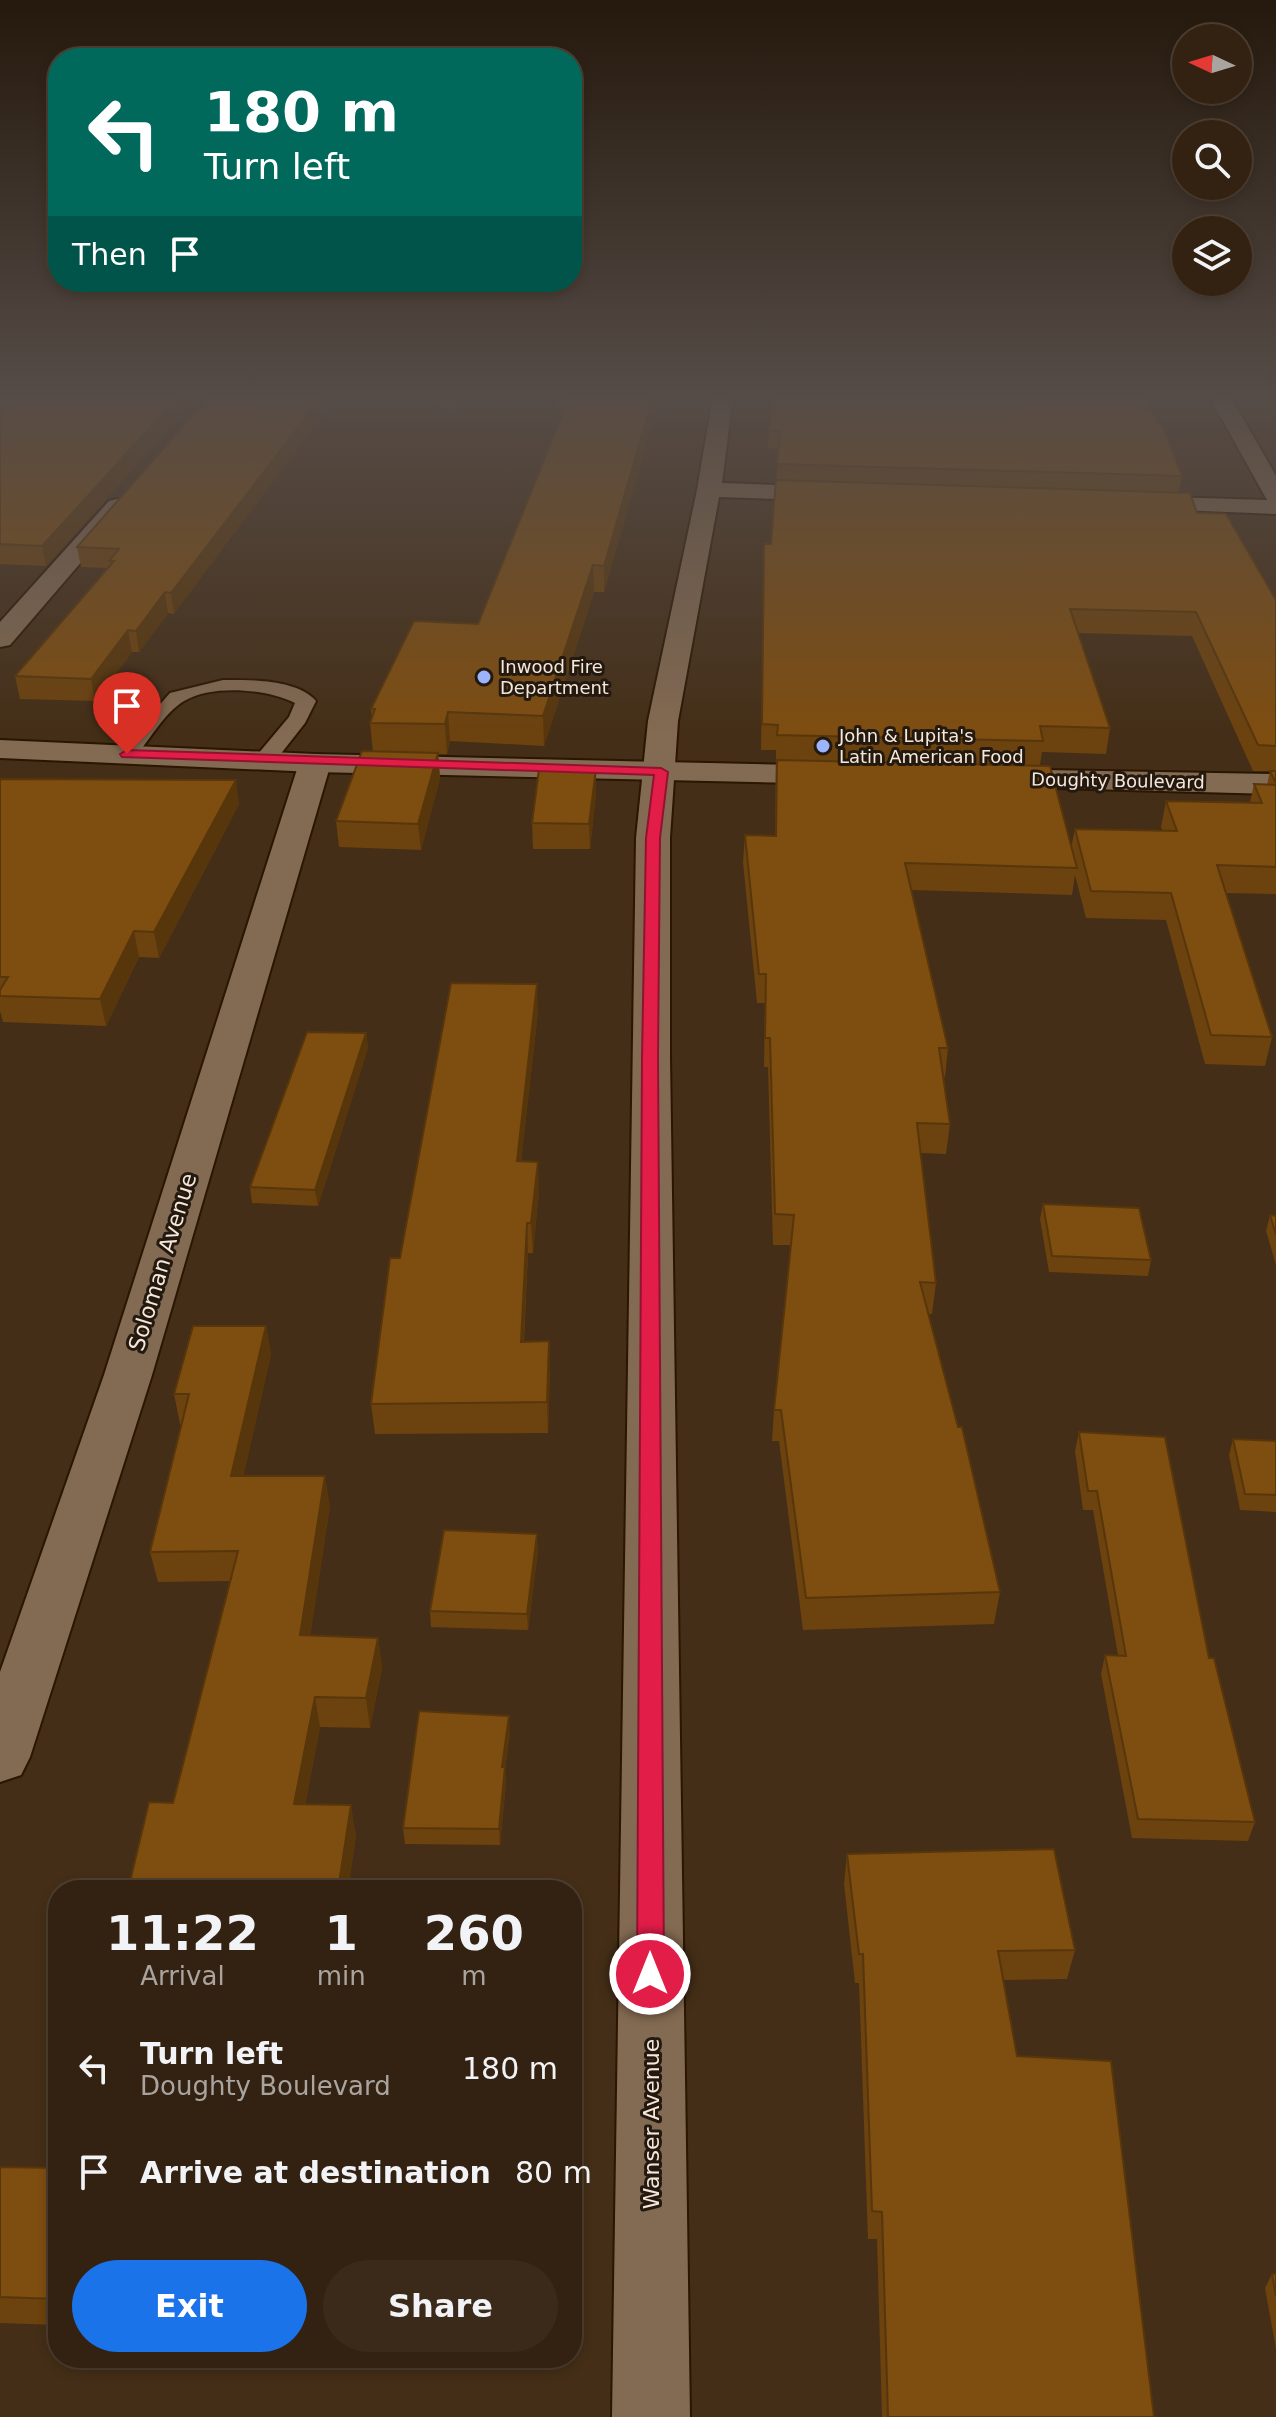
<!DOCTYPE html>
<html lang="en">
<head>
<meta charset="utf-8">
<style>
  body { margin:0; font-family:"DejaVu Sans",sans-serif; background:#3b2a1a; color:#f1f3f6; height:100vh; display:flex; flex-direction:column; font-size:30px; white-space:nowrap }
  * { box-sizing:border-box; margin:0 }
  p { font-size:26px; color:#a9a49f }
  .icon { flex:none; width:44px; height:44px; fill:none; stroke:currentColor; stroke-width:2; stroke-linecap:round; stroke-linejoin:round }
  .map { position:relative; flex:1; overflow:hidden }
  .panel { position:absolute; left:48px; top:1880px; width:534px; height:488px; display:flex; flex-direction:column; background:#321; border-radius:32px; box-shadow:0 4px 12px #0003,0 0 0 2px #4e3f31 }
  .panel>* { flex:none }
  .guide { position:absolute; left:48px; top:48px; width:534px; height:244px; border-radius:32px; box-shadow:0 4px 12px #0003,0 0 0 2px #4e3f31; background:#00695c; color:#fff; overflow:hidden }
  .needle { width:52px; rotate:274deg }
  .tools { position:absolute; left:1172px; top:24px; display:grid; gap:16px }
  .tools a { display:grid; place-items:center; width:80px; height:80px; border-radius:50%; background:#321; box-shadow:0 4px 12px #0003,0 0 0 2px #4e3f31; font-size:40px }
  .pin { position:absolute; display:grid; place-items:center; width:68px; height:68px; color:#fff; margin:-82px -34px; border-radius:50% 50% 50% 0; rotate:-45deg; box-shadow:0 0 8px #0007 }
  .pin .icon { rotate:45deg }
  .me { position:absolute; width:88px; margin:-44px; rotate:0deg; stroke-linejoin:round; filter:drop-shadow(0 0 6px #0008) }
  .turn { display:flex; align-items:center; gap:28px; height:168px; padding:0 24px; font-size:36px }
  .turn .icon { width:104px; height:104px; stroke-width:2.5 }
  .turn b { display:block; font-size:56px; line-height:68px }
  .then { display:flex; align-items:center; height:76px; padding:0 24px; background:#0003; gap:16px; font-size:30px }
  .eta { display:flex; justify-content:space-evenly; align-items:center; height:136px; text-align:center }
  .eta b { font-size:48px; font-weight:700; line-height:56px }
  .primary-button { display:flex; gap:16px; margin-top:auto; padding:16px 24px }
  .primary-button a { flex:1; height:92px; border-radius:48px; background:#1a73e8; color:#fff; font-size:32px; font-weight:700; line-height:92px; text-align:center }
  .primary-button a+a { background:#3b2a1a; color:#f1f3f6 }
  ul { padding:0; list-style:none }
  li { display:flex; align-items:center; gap:24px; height:104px; padding:0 24px }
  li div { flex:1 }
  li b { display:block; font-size:30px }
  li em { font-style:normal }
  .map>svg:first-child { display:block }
</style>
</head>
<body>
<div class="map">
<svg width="1276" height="2417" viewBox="0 0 1276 2417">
  <rect width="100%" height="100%" fill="#442e17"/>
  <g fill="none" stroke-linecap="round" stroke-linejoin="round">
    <!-- service casing -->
    <g stroke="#2a1601" stroke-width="4">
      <path id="service" d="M223,680C250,680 297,679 316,701L305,723L272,765L264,766L253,760L289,717L295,703C267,689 212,684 184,701C163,714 150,740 134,758H120L116,754L120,750L170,693Z"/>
    </g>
    <!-- minor casing -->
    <g stroke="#2a1601" stroke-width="4">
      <g id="minor">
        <path d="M713,396H733L722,483L834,487L846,494L834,501L719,497L678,721L670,838V1057L690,2417H612L636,838L648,721L697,490Z"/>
        <path d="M1209,396H1230L1276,476V514L1126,508L1122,503L1134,496L1267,500Z"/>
        <path d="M117,499L129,506L125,511L10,645L0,647V622L109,501Z"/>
      </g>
    </g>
    <!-- tertiary casing -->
    <g stroke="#2a1601" stroke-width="4">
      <path id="tertiary" d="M315,754L326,756L331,763L152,1375L30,1757L21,1775L0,1782V1672L104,1375L299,763L304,756Z"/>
    </g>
    <!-- secondary casing -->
    <g stroke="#2a1601" stroke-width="4">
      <g id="secondary">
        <path d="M0,740L315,754L838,766L849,768L854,775L849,782L838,784L315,772L0,758Z"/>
        <path d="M994,769L1276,774V794L983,786L978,779L983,772Z"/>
      </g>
    </g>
    <!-- service -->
    <use href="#service" fill="#836a52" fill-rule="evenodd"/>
    <!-- minor -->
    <use href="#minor" fill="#836a52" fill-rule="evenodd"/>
    <!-- tertiary -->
    <use href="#tertiary" fill="#836a52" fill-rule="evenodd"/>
    <!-- secondary -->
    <use href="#secondary" fill="#836a52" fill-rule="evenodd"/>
  </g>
  <!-- wall -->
  <g fill="#6c420e" fill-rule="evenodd">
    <path d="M0,396H198L46,566L0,564Z"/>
    <path d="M210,396L174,614L168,613L139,652H132L95,701L20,699L15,676L108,568L81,567L77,547Z"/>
    <path d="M425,396H463L453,415Z"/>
    <path d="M558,396H660L604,592H594L544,746L450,741L447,754H438L440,778L421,850L339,847L336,821L373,752L370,723L372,719L371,709L478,624L562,417L559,416Z"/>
    <path d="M1158,425L1182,476L1179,492L1276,600V894L1226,893L1272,1037L1265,1066L1205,1064L1166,920L1086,918L1075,875L1072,895L911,890L948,1048L945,1077H943L950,1124L946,1154L921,1153L936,1283L932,1314H929L1000,1592L994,1624L803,1630L779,1441H772L774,1410L791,1245H773L768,1067H764L765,1003H757L743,862L745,835L775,836L776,750H761L764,544H771L779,449L768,448L769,431ZM1078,633L1192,636L1253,771H1270L1267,785L1254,784L1250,802L1166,801L1161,827L1163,831L1075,829L1071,848L1040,765L1042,752L1106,754L1110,728Z"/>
    <path d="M596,769V794L590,849H533L532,823Z"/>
    <path d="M0,779L239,804L159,958L139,957L106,1026L3,1022L0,1011Z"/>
    <path d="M538,1012L521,1161L539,1191L533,1253H528L524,1342L550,1371L548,1433L375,1434L371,1404Z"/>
    <path d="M366,1033L368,1048L318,1206L252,1203L250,1187Z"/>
    <path d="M1043,1204L1151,1260L1148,1276L1049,1272L1040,1219Z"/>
    <path d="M1270,1215L1276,1216V1265L1266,1231Z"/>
    <path d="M266,1326L271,1355L243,1476L330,1506L310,1635L378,1638L382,1668L370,1728L320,1727L305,1804L356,1835L348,1890H128L173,1803L230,1581L158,1582L150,1552L182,1424H180L174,1394Z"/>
    <path d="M1079,1432L1209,1658L1255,1822L1248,1841L1132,1838L1101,1674L1105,1655H1118L1093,1510H1083L1075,1451Z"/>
    <path d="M1233,1439L1276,1441V1512L1240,1510L1229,1455Z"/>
    <path d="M538,1550L528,1630L431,1627L430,1611Z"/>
    <path d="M510,1732L505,1770L506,1783L500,1845L405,1844L403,1828Z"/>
    <path d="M847,1854L1075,1950L1067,1979L1003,1980L1017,2056L1154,2417H882L877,2239H868L859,1983H855L844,1884Z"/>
    <path d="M0,2167L58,2168V2325L0,2323Z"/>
    <path d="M1272,2274H1276V2349L1265,2288Z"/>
  </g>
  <!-- shaded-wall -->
  <g fill="#58360b">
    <path d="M179,396H198L46,566L42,546Z"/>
    <path d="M322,396H337L174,614L171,593Z"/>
    <path d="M454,396H463L453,415L452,401Z"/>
    <path d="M653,396H660L604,592V566Z"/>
    <path d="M593,565L594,592L544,746L543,716Z"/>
    <path d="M165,592L168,613L139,652L136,631Z"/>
    <path d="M128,630L132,652L95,701L91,679Z"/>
    <path d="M448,712L450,741L447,754L445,724Z"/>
    <path d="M438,753L440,778L421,850L418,824Z"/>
    <path d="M596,769V794L590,849L589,824Z"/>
    <path d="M236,780L239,804L159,958L154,932Z"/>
    <path d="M134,931L139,957L106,1026L100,999Z"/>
    <path d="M537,984L538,1012L518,1190L517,1161Z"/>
    <path d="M366,1033L368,1048L318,1206L315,1190Z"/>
    <path d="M538,1162L539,1191L533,1253L531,1223Z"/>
    <path d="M527,1223L528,1253L522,1372L521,1342Z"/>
    <path d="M266,1326L271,1355L237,1506L231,1476Z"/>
    <path d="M549,1341L550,1371L548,1433L547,1402Z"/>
    <path d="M325,1476L330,1506L306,1665L300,1635Z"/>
    <path d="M537,1534L538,1550L528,1630L527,1614Z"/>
    <path d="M378,1638L382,1668L370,1728L366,1698Z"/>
    <path d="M315,1697L320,1727L300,1834L294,1804Z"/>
    <path d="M509,1716L510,1732L505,1770L506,1783L500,1845L499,1829L502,1767Z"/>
    <path d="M351,1805L356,1835L348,1890H338Z"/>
  </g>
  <!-- building -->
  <g fill="#7e4d10" stroke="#58360b" stroke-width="2">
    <path d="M0,396H179L42,546L0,544Z"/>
    <path d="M210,396H322L171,593L165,592L136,631L128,630L91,679L15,676L114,561H109L119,549L77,547Z"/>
    <path d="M445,396H454L452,401Z"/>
    <path d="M570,396H653L604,566L593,565L543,716L448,712L445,724L370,723L375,709H371L414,621L478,624Z"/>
    <path d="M774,396H1146L1158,425H1162L1182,476L777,464L780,431H769Z"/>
    <path d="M776,480L1190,493L1197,513L1226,514L1276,600V746L1258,745L1196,612L1070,609L1110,728L1040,726L1043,741L777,735L778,725L762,724L764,544H771Z"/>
    <path d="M362,751L438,753L418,824L336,821Z"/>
    <path d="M777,760L1050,766L1077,868L905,863L948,1048H939L950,1124L917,1123L936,1283L920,1282L958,1427H962L1000,1592L806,1598L781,1410H774L794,1215L775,1214L770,1038H765L766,974H759L745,835L776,836Z"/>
    <path d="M539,769H596L589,824L532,823Z"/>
    <path d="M1270,771H1276V783Z"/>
    <path d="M0,779L236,780L154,932L134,931L100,999L0,996V990L8,977H0Z"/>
    <path d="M1254,784L1276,785V867L1217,865L1272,1037L1211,1035L1171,893L1091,891L1075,829L1177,831L1166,801L1262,803Z"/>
    <path d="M451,983L537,984L517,1161L538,1162L531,1223H527L521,1342L549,1341L547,1402L371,1404L390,1258H400Z"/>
    <path d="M307,1032L366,1033L315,1190L250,1187Z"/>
    <path d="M1043,1204L1139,1208L1151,1260L1052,1256Z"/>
    <path d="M1270,1215L1276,1216V1235Z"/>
    <path d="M193,1326H266L231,1476H325L300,1635L378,1638L366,1698L315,1697L294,1804L351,1805L338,1890H128L149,1802L173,1803L238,1551L150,1552L189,1394H174Z"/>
    <path d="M1079,1432L1165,1437L1209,1658H1214L1255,1822L1138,1819L1105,1655L1126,1656L1097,1491H1088Z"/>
    <path d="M1233,1439L1276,1441V1495L1245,1494Z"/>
    <path d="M444,1530L537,1534L527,1614L430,1611Z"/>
    <path d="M419,1711L509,1716L502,1767H505L499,1829L403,1828Z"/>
    <path d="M1054,1849L1075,1950L998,1951L1017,2056L1111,2061L1154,2417H888L882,2212L872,2211L863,1954H859L847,1854Z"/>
    <path d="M0,2167L58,2168V2299L0,2297Z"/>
    <path d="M1272,2274H1276V2296Z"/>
  </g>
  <!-- sky -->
  <linearGradient id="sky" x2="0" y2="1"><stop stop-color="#25190d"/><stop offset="0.54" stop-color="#564c47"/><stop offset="1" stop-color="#564c47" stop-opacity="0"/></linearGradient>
  <rect width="1276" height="735" fill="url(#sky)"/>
  <!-- route -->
  <path fill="#e11d48" stroke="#92132f" stroke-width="2" d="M127,750L661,768L668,772L660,838L658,1057L664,1974L660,1983L650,1987L641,1983L637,1974L642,1057L646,838L654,775L122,757L120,754Z"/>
  <!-- markers -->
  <g fill="#9bb4fd" stroke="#23190f" stroke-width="3">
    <circle cx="484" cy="677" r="8"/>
    <circle cx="823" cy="746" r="8"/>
  </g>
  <g text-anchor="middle" stroke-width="6" stroke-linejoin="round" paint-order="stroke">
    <!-- far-poi labels -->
    <g font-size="18" fill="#f6e7da" stroke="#23190f" text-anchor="start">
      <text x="500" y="673">Inwood Fire<tspan x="500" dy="21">Department</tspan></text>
      <text x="839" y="742">John &amp; Lupita's<tspan x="839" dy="21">Latin American Food</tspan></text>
    </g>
    <!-- far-street labels -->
    <g font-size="18" fill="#f6e7da" stroke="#23190f">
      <text transform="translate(1118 781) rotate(1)" y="6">Doughty Boulevard</text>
    </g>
    <!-- street labels -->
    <g font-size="22" fill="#f6e7da" stroke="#23190f">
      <text transform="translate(162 1262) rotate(-73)" y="8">Soloman Avenue</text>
      <text transform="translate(651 2124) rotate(-90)" y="8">Wanser Avenue</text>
    </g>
  </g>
</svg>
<div class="tools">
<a><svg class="needle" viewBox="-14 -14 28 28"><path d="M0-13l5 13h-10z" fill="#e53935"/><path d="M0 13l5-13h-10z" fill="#a9a49f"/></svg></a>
<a><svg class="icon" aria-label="search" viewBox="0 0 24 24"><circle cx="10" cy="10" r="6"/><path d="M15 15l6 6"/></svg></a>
<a><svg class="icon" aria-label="layers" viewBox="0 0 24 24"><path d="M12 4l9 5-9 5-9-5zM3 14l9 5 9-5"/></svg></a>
</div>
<div class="pin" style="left:127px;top:754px;background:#d93025"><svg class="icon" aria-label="arrive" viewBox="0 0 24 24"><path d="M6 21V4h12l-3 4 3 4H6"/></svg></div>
<svg class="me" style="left:650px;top:1974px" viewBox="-20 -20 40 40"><circle r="17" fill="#e11d48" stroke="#fff" stroke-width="3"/><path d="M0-11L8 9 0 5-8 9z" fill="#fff"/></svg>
<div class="guide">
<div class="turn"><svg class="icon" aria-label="left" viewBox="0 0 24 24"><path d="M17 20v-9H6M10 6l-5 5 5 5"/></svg><div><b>180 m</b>Turn left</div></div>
<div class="then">Then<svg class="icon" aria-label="arrive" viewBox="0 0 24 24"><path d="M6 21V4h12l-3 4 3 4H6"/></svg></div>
</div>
<section class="panel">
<div class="eta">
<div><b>11:22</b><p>Arrival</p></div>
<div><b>1</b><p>min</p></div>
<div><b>260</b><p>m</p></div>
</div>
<ul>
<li><svg class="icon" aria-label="left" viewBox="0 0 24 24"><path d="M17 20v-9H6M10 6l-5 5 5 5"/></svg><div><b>Turn left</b><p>Doughty Boulevard</p></div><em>180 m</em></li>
<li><svg class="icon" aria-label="arrive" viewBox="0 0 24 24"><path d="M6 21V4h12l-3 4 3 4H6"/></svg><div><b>Arrive at destination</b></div><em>80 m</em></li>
</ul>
<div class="primary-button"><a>Exit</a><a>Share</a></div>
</section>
</div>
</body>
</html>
